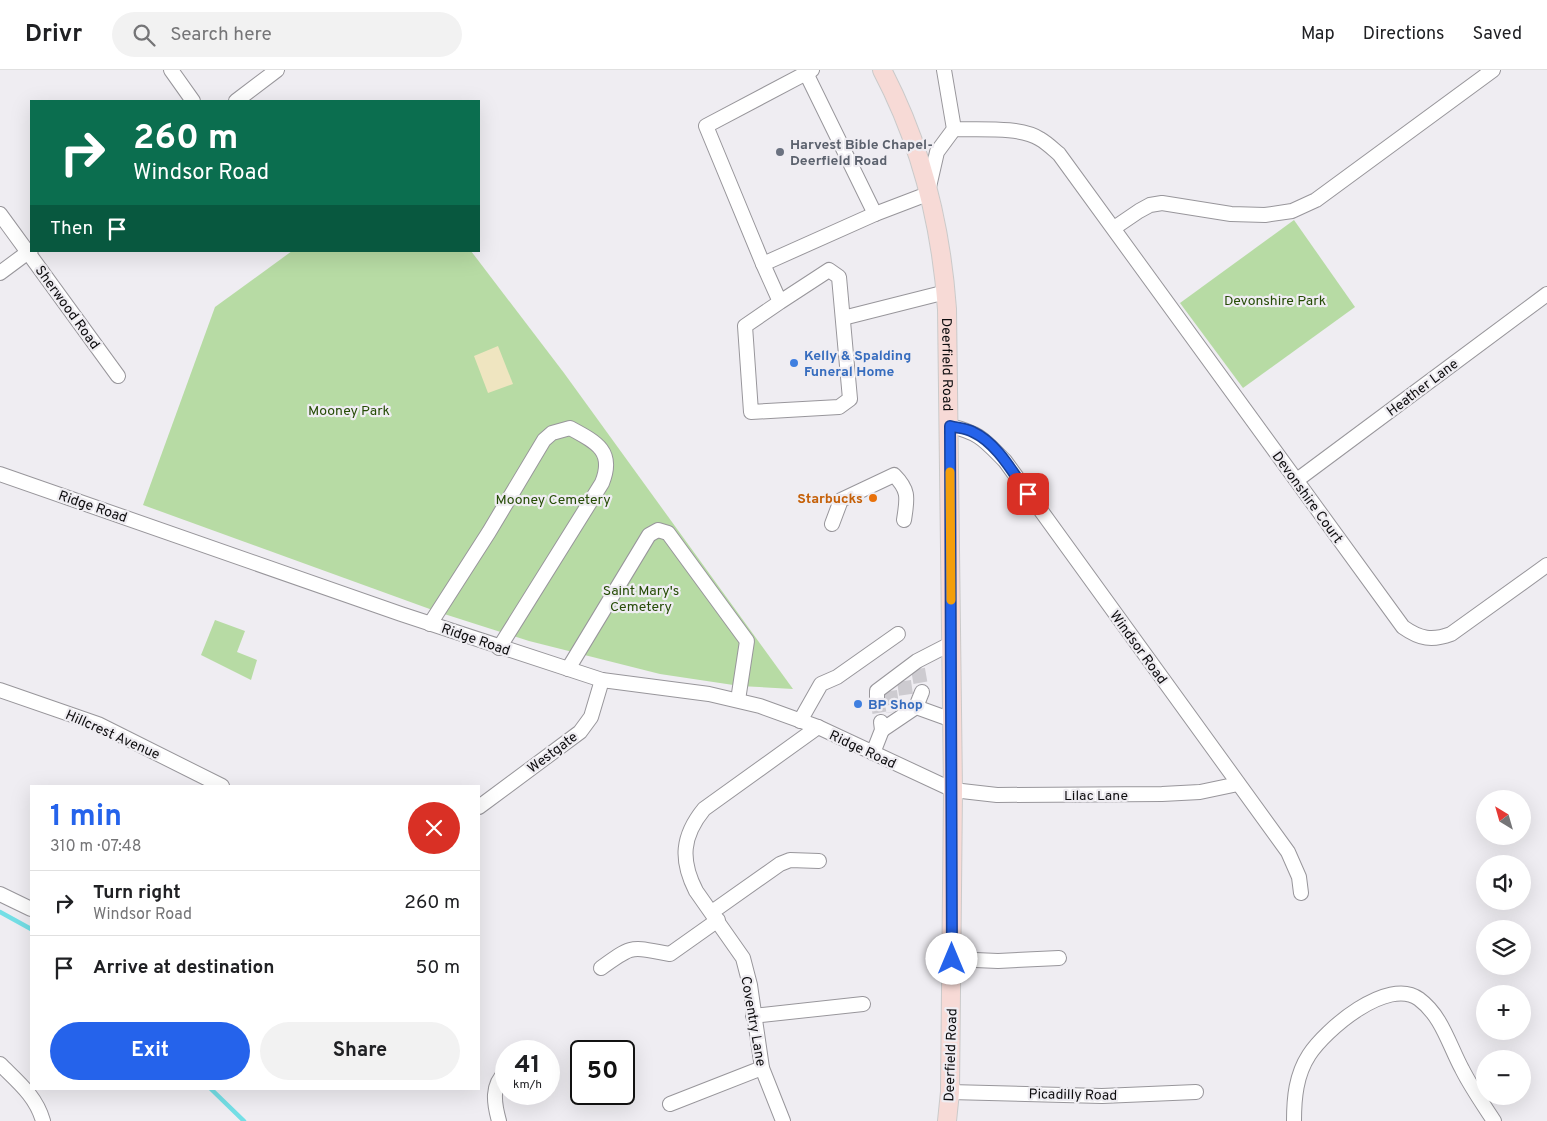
<!DOCTYPE html>
<html lang="en">
<head>
<meta charset="utf-8">
<style>
  body { margin:0; font-family:Overpass,sans-serif; background:#f2f2f2; color:#202124; height:100vh; display:flex; flex-direction:column; font-size:19px; white-space:nowrap }
  * { box-sizing:border-box; margin:0 }
  p { font-size:16px; color:#757577 }
  .icon { flex:none; width:28px; height:28px; fill:none; stroke:currentColor; stroke-width:2; stroke-linecap:round; stroke-linejoin:round }
  .map { position:relative; flex:1; overflow:hidden }
  .drawer { position:absolute; left:30px; top:715px; width:450px; height:305px; display:flex; flex-direction:column; background:#fff; border-radius:0px; box-shadow:0 5px 20px #0002 }
  .drawer>* { flex:none }
  .top-card { position:absolute; left:30px; top:30px; width:450px; height:152px; border-radius:0px; box-shadow:0 5px 20px #0002; background:#0b6e4f; color:#fff; overflow:hidden }
  .needle { width:32px; rotate:323deg }
  .controls { position:absolute; left:1476px; top:720px; display:grid; gap:10px }
  .controls a { display:grid; place-items:center; width:55px; height:55px; border-radius:50%; background:#fff; box-shadow:0 5px 20px #0002; font-size:25px }
  .speed { position:absolute; left:495px; top:970px; display:flex; gap:10px; font-size:25px; font-weight:700; text-align:center }
  .speed>* { display:grid; place-content:center; width:65px; height:65px; border-radius:50%; background:#fff; box-shadow:0 5px 20px #0002; line-height:1 }
  .speed small { font-size:12px; font-weight:400 }
  .speed .limit { border:2px solid #111; border-radius:8px; background:#fff; color:#111 }
  .pin { position:absolute; display:grid; place-items:center; width:42px; height:42px; color:#fff; margin:-21px; border-radius:10px; box-shadow:0 2px 8px #0006 }
  .me { position:absolute; width:55px; margin:-28px; rotate:0deg; stroke-linejoin:round; filter:drop-shadow(0 0 4px #0008) }
  .turn { display:flex; align-items:center; gap:18px; height:105px; padding:0 20px; font-size:22px }
  .turn .icon { width:65px; height:65px; stroke-width:2.5 }
  .turn b { display:block; font-size:35px; line-height:42px }
  .then { display:flex; align-items:center; height:48px; padding:0 20px; background:#0003; gap:10px; font-size:19px }
  .round { display:grid; place-items:center; flex:none; width:52px; height:52px; border-radius:26px; background:#f2f2f2 }
  .head { display:flex; align-items:center; justify-content:space-between; height:85px; padding:0 20px }
  h1 { font-size:30px; font-weight:700; line-height:38px; color:#2563eb }
  .button { display:flex; gap:10px; margin-top:auto; padding:10px 20px }
  .button a { flex:1; height:58px; border-radius:30px; background:#2563eb; color:#fff; font-size:20px; font-weight:700; line-height:58px; text-align:center }
  .button a+a { background:#f2f2f2; color:#202124 }
  ul { padding:0; list-style:none }
  li { display:flex; align-items:center; gap:15px; height:65px; padding:0 20px; border-top:1px solid #e0e0e0 }
  li div { flex:1 }
  li b { display:block; font-size:19px }
  li em { font-style:normal }
  header { display:flex; align-items:center; gap:30px; box-sizing:border-box; height:70px; padding:0 25px; background:#fff; border-bottom:1px solid #e0e0e0 }
  header strong { font-size:24px }
  nav { display:flex; gap:28px; margin-inline-start:auto; font-size:18px }
  .search { width:350px; height:45px; background:#f2f2f2; display:flex; align-items:center; gap:12px; box-sizing:border-box; padding:0 18px; border-radius:28px; color:#757577; font-size:19px }
  .map>svg:first-child { display:block }
</style>
</head>
<body>
<header>
<strong>Drivr</strong>
<div class="search"><svg class="icon" aria-label="search" viewBox="0 0 24 24"><circle cx="10" cy="10" r="6"/><path d="M15 15l6 6"/></svg>Search here</div>
<nav><a>Map</a><a>Directions</a><a>Saved</a></nav>
</header>
<div class="map">
<svg width="1547" height="1051" viewBox="0 0 1547 1051">
  <rect width="100%" height="100%" fill="#efedf2"/>
  <!-- green -->
  <g fill="#b7dba4">
    <path d="M1294,150L1355,237L1243,318L1180,233Z"/>
    <path d="M292,181H471L564,303L793,619L740,616L660,604L529,571L438,542L143,435L215,237Z"/>
    <path d="M215,550L245,561L237,582L257,590L251,610L201,585Z"/>
  </g>
  <!-- sand -->
  <path fill="#efe5c0" d="M498,276L513,314L488,323L474,286Z"/>
  <g fill="none" stroke-linecap="round" stroke-linejoin="round">
    <!-- stream -->
    <g stroke="#74dfe6" stroke-width="4.5">
      <path d="M0,842L31,859"/>
      <path d="M211,1019L244,1051"/>
    </g>
    <!-- minor-tunnel -->
    <g stroke="#cdcbd0" stroke-width="14" stroke-dasharray="14 7" stroke-linecap="butt">
      <path d="M918,599L922,622"/>
      <path d="M904,611L907,632"/>
      <path d="M890,621L893,642"/>
      <path d="M877,629L881,652"/>
    </g>
    <!-- minor casing -->
    <g stroke="#98969b" stroke-width="16">
      <g id="minor">
        <path d="M171,0L193,31"/>
        <path d="M812,0L706,56L763,194L875,144L930,123"/>
        <path d="M806,3L875,144"/>
        <path d="M236,31L277,0"/>
        <path d="M954,59C978,60 1020,56 1040,69C1047,73 1053,79 1059,84L1403,557C1420,569 1432,571 1451,564L1547,495"/>
        <path d="M929,117L937,82L954,59L944,0"/>
        <path d="M0,144L118,306"/>
        <path d="M1114,158L1139,141L1150,135L1162,133L1231,144L1265,145L1292,141L1316,130L1493,0"/>
        <path d="M763,194L780,232L745,256L751,342L839,337L850,329L839,207L829,200L780,232"/>
        <path d="M0,203L31,180"/>
        <path d="M843,248L946,222"/>
        <path d="M950,356C980,363 984,370 1005,391L1288,782L1299,807L1301,823"/>
        <path d="M0,404L401,544L602,610L709,624L760,636L818,657L953,720L997,725L1162,724L1200,722L1238,714"/>
        <path d="M1297,410L1547,224"/>
        <path d="M832,454L841,430L894,405C910,421 907,429 904,450"/>
        <path d="M430,554L489,462L544,370L552,363L570,358C596,372 615,381 602,413L499,578"/>
        <path d="M568,599L649,465L658,460L668,463L747,571L738,630"/>
        <path d="M0,620L98,654L222,716"/>
        <path d="M877,629V621L917,591L952,573"/>
        <path d="M916,637L922,622"/>
        <path d="M800,651L821,614L837,607L898,564"/>
        <path d="M882,660L916,637L952,650"/>
        <path d="M873,683L882,660L881,652"/>
        <path d="M479,737L580,662L591,647L602,610"/>
        <path d="M0,824L31,839"/>
        <path d="M712,842L780,794L790,790L819,791"/>
        <path d="M952,889L998,891L1059,888"/>
        <path d="M601,898C634,874 630,877 670,884L718,850"/>
        <path d="M753,946L863,934"/>
        <path d="M0,994C18,1012 36,1026 43,1051"/>
        <path d="M950,1022L1102,1026L1196,1022"/>
        <path d="M670,1034L762,998"/>
        <path d="M499,1051C494,1033 491,1015 506,1002"/>
        <path d="M783,1051L762,998L750,915L743,888L696,821C680,790 682,766 704,739L818,657"/>
        <path d="M1294,1051C1294,1028 1296,1005 1309,985C1325,960 1388,906 1419,929C1442,946 1449,975 1462,999C1471,1017 1483,1034 1494,1051"/>
      </g>
    </g>
    <!-- major casing -->
    <g stroke="#cacaca" stroke-width="20">
      <g id="major">
        <path id="s1" d="M882,0C921,74 941,155 947,239L953,720L950,1022L947,1051"/>
      </g>
    </g>
    <!-- minor -->
    <use href="#minor" stroke="#fff" stroke-width="14"/>
    <!-- major -->
    <use href="#major" stroke="#f7dad6" stroke-width="18"/>
  </g>
  <g fill="none" stroke-linecap="round" stroke-linejoin="round">
    <!-- route casing -->
    <g stroke="#184099" stroke-width="12">
      <path id="route" d="M952,889L950,356C957,358 966,358 973,362C997,373 1013,403 1028,424"/>
    </g>
    <!-- route -->
    <use href="#route" stroke="#2563eb" stroke-width="9"/>
    <!-- slow -->
    <path stroke="#f59e0b" stroke-width="9" d="M950,402L951,530"/>
  </g>
  <!-- markers -->
  <circle fill="#6b7280" stroke="#efedf2" stroke-width="2" cx="780" cy="82" r="5"/>
  <g fill="#3f7fe0" stroke="#efedf2" stroke-width="2">
    <circle cx="794" cy="293" r="5"/>
    <circle cx="858" cy="634" r="5"/>
  </g>
  <circle fill="#e8710a" stroke="#efedf2" stroke-width="2" cx="873" cy="428" r="5"/>
  <g text-anchor="middle" stroke-width="4.5" stroke-linejoin="round" paint-order="stroke">
    <!-- worship labels -->
    <g font-size="14" font-weight="bold" fill="#5b616d" stroke="#efedf2" text-anchor="start">
      <text x="790" y="79">Harvest Bible Chapel-<tspan x="790" dy="16">Deerfield Road</tspan></text>
    </g>
    <!-- park labels -->
    <g font-size="14" fill="#264c06" stroke="#efedf2">
      <text x="1275" y="235">Devonshire Park</text>
      <text x="349" y="345">Mooney Park</text>
      <text x="553" y="434">Mooney Cemetery</text>
      <text x="641" y="525">Saint Mary's<tspan x="641" dy="16">Cemetery</tspan></text>
    </g>
    <!-- street labels -->
    <g font-size="14" fill="#0e0d0f" stroke="#efedf2">
      <text transform="translate(68 237) rotate(54)" y="5">Sherwood Road</text>
      <text dy="5" stroke="none"><textPath href="#s1" startOffset="305">Deerfield Road</textPath></text>
      <text transform="translate(1422 317) rotate(-37)" y="5">Heather Lane</text>
      <text transform="translate(1308 427) rotate(54)" y="5">Devonshire Court</text>
      <text transform="translate(93 436) rotate(19)" y="5">Ridge Road</text>
      <text transform="translate(476 569) rotate(19)" y="5">Ridge Road</text>
      <text transform="translate(1139 577) rotate(54)" y="5">Windsor Road</text>
      <text transform="translate(113 664) rotate(24)" y="5">Hillcrest Avenue</text>
      <text transform="translate(863 679) rotate(25)" y="5">Ridge Road</text>
      <text transform="translate(552 682) rotate(-37)" y="5">Westgate</text>
      <text x="1096" y="730">Lilac Lane</text>
      <text transform="translate(754 951) rotate(80)" y="5">Coventry Lane</text>
      <text transform="translate(950 985) rotate(-88)" y="5">Deerfield Road</text>
      <text transform="translate(1073 1024) rotate(1)" y="5">Picadilly Road</text>
    </g>
    <!-- shop labels -->
    <g font-size="14" font-weight="bold" fill="#366cbe" stroke="#efedf2" text-anchor="start">
      <text x="804" y="290">Kelly &amp; Spalding<tspan x="804" dy="16">Funeral Home</tspan></text>
      <text x="868" y="639">BP Shop</text>
    </g>
    <!-- food labels -->
    <g font-size="14" font-weight="bold" fill="#c56008" stroke="#efedf2" text-anchor="end">
      <text x="863" y="433">Starbucks</text>
    </g>
  </g>
</svg>
<div class="controls">
<a><svg class="needle" viewBox="-14 -14 28 28"><path d="M0-13l5 13h-10z" fill="#e53935"/><path d="M0 13l5-13h-10z" fill="#757577"/></svg></a>
<a><svg class="icon" aria-label="sound" viewBox="0 0 24 24"><path d="M4 9h4l5-4v14l-5-4H4zM17 9q2 3 0 6"/></svg></a>
<a><svg class="icon" aria-label="layers" viewBox="0 0 24 24"><path d="M12 4l9 5-9 5-9-5zM3 14l9 5 9-5"/></svg></a>
<a>+</a>
<a>−</a>
</div>
<div class="speed"><div>41<small>km/h</small></div><div class="limit">50</div></div>
<div class="pin" style="left:1028px;top:424px;background:#d93025"><svg class="icon" aria-label="arrive" viewBox="0 0 24 24"><path d="M6 21V4h12l-3 4 3 4H6"/></svg></div>
<svg class="me" style="left:952px;top:889px" viewBox="-20 -20 40 40"><circle r="19" fill="#fff"/><path d="M0-13L10 11 0 6-10 11z" fill="#2563eb"/></svg>
<div class="top-card">
<div class="turn"><svg class="icon" aria-label="right" viewBox="0 0 24 24"><path d="M7 20v-9h11M14 6l5 5-5 5"/></svg><div><b>260 m</b>Windsor Road</div></div>
<div class="then">Then<svg class="icon" aria-label="arrive" viewBox="0 0 24 24"><path d="M6 21V4h12l-3 4 3 4H6"/></svg></div>
</div>
<section class="drawer">
<div class="head"><div><h1>1 min</h1><p>310 m · 07:48</p></div><a class="round" style="background:#d93025;color:#fff"><svg class="icon" aria-label="close" viewBox="0 0 24 24"><path d="M6 6l12 12M18 6L6 18"/></svg></a></div>
<ul>
<li><svg class="icon" aria-label="right" viewBox="0 0 24 24"><path d="M7 20v-9h11M14 6l5 5-5 5"/></svg><div><b>Turn right</b><p>Windsor Road</p></div><em>260 m</em></li>
<li><svg class="icon" aria-label="arrive" viewBox="0 0 24 24"><path d="M6 21V4h12l-3 4 3 4H6"/></svg><div><b>Arrive at destination</b></div><em>50 m</em></li>
</ul>
<div class="button"><a>Exit</a><a>Share</a></div>
</section>
</div>
</body>
</html>
